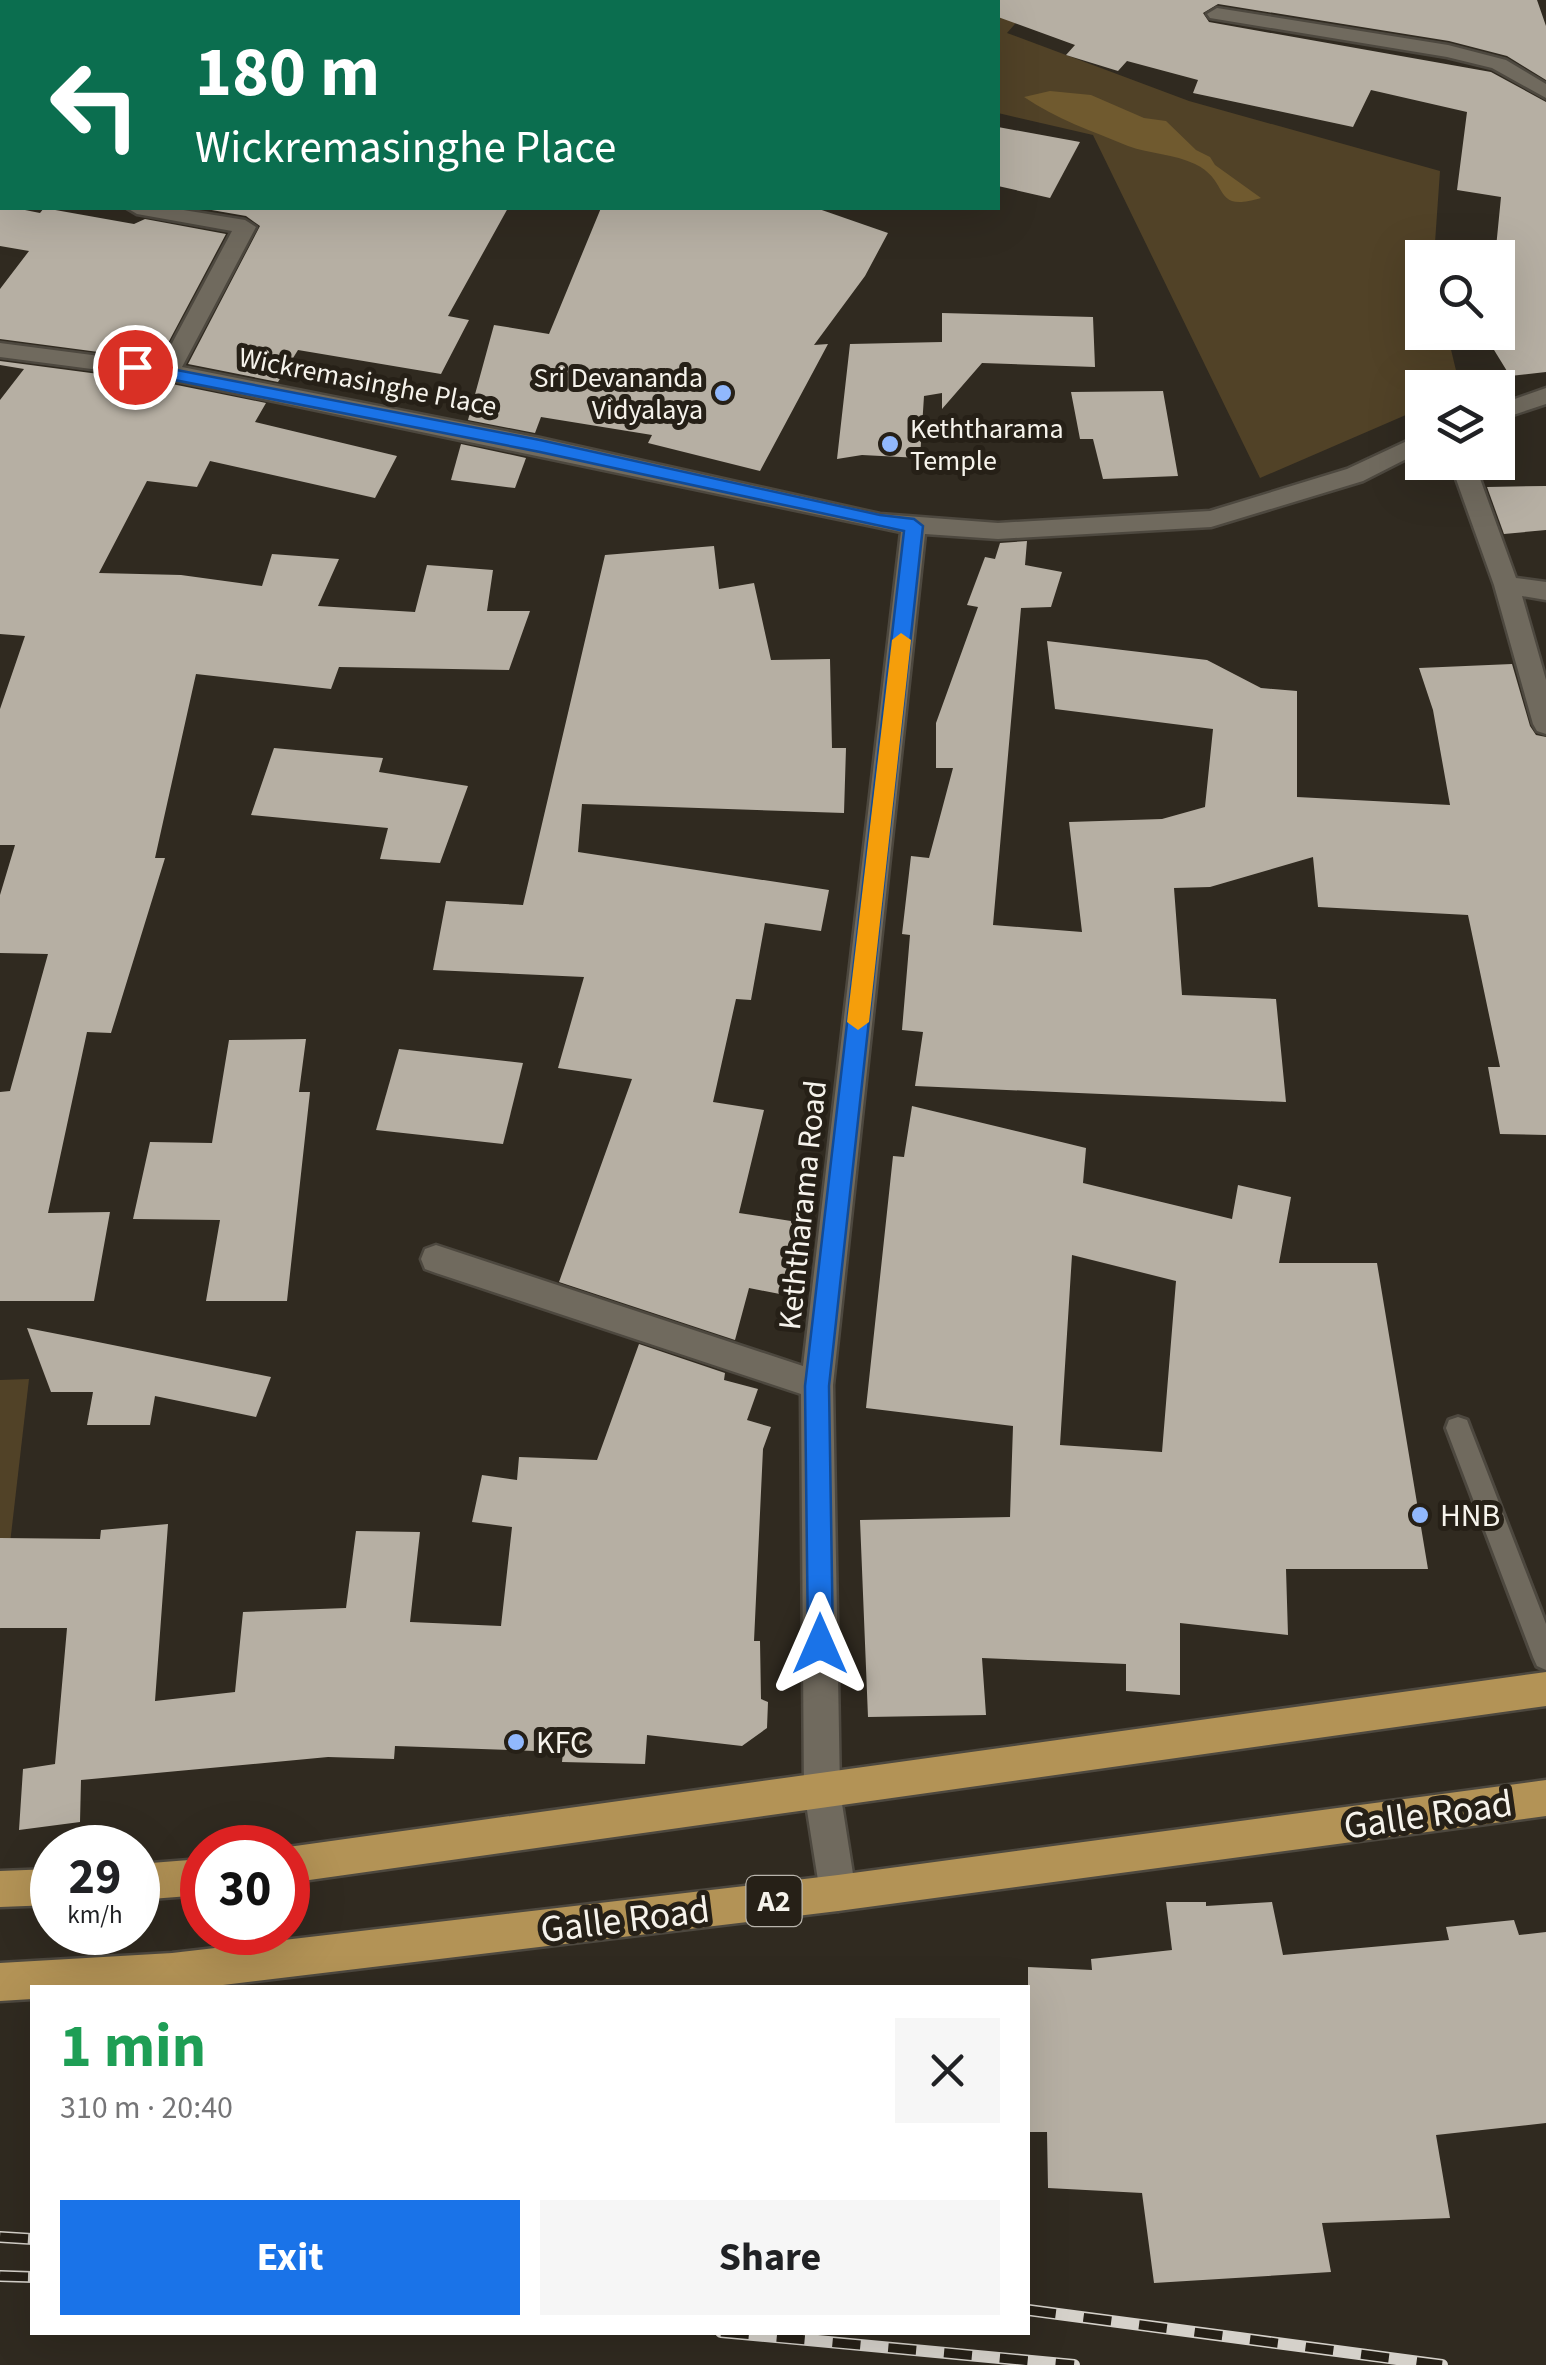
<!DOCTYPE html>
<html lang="en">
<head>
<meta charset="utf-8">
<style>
  body { margin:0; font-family:"Source Sans 3",sans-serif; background:#f6f6f6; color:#202124; height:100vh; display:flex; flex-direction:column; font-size:38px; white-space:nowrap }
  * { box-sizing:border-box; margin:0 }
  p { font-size:32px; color:#757577 }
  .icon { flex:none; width:55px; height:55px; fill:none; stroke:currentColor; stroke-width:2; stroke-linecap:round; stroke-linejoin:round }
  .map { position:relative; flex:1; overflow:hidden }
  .panel { position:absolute; left:30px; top:1985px; width:1000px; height:350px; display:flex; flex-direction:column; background:#fff; border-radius:0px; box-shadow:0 10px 40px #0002 }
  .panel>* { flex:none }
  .banner { position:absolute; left:0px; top:0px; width:1000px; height:210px; box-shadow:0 10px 40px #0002; background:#0b6e4f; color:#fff; overflow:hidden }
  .fabs { position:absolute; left:1405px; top:240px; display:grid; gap:20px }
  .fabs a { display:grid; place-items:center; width:110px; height:110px; border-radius:0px; background:#fff; box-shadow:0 10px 40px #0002; font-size:50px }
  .speed { position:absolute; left:30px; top:1825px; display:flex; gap:20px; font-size:50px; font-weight:700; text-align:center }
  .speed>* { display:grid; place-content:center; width:130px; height:130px; border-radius:50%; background:#fff; box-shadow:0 10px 40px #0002; line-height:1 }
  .speed small { font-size:25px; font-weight:400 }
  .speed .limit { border:15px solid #d22; background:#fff; color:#111 }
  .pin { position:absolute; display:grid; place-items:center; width:85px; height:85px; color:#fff; margin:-42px; border:5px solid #fff; border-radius:50%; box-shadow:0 2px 10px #0007 }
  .me { position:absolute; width:110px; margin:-55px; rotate:0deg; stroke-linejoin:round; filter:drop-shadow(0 0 8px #0008) }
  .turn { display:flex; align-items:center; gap:35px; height:210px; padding:0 30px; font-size:45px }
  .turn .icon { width:130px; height:130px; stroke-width:2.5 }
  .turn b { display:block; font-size:70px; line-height:85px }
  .round { display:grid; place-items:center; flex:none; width:105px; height:105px; border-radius:0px; background:#f6f6f6 }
  .overview { display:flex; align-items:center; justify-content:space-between; height:170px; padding:0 30px }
  h1 { font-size:60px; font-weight:700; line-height:75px; color:#1e9e55 }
  .primary-button { display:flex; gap:20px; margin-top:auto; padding:20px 30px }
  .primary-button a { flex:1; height:115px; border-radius:0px; background:#1a73e8; color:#fff; font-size:40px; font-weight:700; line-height:115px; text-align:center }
  .primary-button a+a { background:#f6f6f6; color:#202124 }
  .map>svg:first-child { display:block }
</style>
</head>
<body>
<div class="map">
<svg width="1546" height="2365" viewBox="0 0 1546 2365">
  <rect width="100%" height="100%" fill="#302a20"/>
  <!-- green -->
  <g fill="#514227">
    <path d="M529,0H1036L1007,33L1189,101L1440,171L1434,257L1422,258V332L1447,333L1460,387L1422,388V408L1260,478L1093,135L998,113V2Z"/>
    <path d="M29,1379L0,1630V1380Z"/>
  </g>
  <!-- water -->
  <path fill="#705a2f" d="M1050,91L1091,95L1144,118L1166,121L1196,150L1210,157L1215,165L1261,198C1210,213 1232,182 1195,164C1174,154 1150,154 1128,146C1092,131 1056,119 1024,97Z"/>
  <!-- building -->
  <g fill="#b6afa3" fill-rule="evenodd">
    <path d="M968,0H1537L1546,26V80L1507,56L1449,41L1218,4L1203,13L1209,22L1491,72L1546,102V372L1510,376L1483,332H1498L1495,258L1501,197L1457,190L1467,112L1371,90L1353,127L1193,93L1198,80L1127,61L1118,71L1066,55L1075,45L998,17V2Z"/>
    <path d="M998,127L1080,142L1050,198L998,186Z"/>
    <path d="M0,205L40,213L44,208L134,224L145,219L226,234L159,360L0,339V289L29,251L0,246Z"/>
    <path d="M200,208H508L448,316L469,320L441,374L298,350L278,382L188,364L260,226L246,216Z"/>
    <path d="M601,208H816L888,233L865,276L814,345L828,344L760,471L648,443L652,435L541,417L535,433L468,420L494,325L549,334Z"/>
    <path d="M942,313L1093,317L1095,367L982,363L942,409V393L924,396L920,458L862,455L837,459L850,344L942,342Z"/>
    <path d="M0,361L167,383L266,403L255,422L397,456L375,498L210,461L197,487L147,481L99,573L181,575L262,586L272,554L339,559L318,606L415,612L427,565L493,570L487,611H530L509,670L339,667L331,689L196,674L155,858H165L111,1033L87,1032L48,1213L110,1212L94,1301H0V1092L10,1091L48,954L0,953V895L15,845H0V709L25,636L0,634V400L24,369L0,365Z"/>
    <path d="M1163,391L1178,476L1103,479L1093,439H1080L1071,392Z"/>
    <path d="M461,444L526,458L515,488L451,480Z"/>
    <path d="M1546,486V530L1504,534L1487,487Z"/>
    <path d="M1027,541L1025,565L1062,572L1051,607L1021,608L993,925L1082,932L1069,822L1162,819L1205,807L1213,729L1055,709L1047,641L1207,660L1261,688L1297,691V797L1450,805L1433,710L1419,668L1512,664L1530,726L1536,735L1546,737V1135L1500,1134L1488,1067H1500L1468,915L1318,907L1313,857L1210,887L1174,888L1182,995L1276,999L1286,1102L915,1086L923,1032L902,1030L910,935L902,934L911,856L929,858L953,768H936V723L978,607L967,605L985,557L995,559L1000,543Z"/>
    <path d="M714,546L719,589L754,583L771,660L830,659L832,748H846L844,813L582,804L578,852L829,890L821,931L765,923L751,1000L736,999L713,1102L764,1110L739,1213L804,1223L790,1296L749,1288L735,1340L559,1282L632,1079L558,1068L584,977L433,970L446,901L523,905L605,555Z"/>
    <path d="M274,748L383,758L379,772L468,786L440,863L380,859L388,828L251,815Z"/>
    <path d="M306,1039L299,1092H310L287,1301H206L220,1220L133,1219L150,1142L212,1143L229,1040Z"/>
    <path d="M399,1049L523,1063L503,1144L376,1130Z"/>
    <path d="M912,1106L1086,1148L1083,1183L1232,1219L1238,1185L1291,1197L1279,1263H1377L1428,1569H1286L1288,1635L1180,1623V1695L1126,1691V1664L982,1658L986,1715L868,1717L860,1520L1010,1517L1013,1426L866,1408L893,1156L904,1157ZM1072,1255L1176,1281L1162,1452L1060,1445Z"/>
    <path d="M27,1328L83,1339L271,1377L256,1417L155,1396L150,1425H87L93,1392H51Z"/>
    <path d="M639,1344L725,1373L724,1380L758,1389L747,1420L771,1427L763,1449L754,1641H760L761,1699L768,1702L767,1728L742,1746L647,1735L645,1764L562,1762L563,1752L395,1746L394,1759L328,1757L81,1780L80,1822L19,1830L23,1769L55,1764L67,1628H0V1538L100,1539L101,1530L168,1524L155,1701L235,1692L243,1612L346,1608L356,1531L420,1532L410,1622L501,1626L512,1527L472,1522L482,1475L517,1480L519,1457L597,1460Z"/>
    <path d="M1166,1902H1206V1906L1272,1902L1283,1955L1449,1940L1446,1927L1514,1920L1519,1935L1546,1932V2123L1436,2135L1450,2218L1322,2223L1331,2272L1154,2283L1142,2193L1048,2188L1047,2132H1028V1967L1092,1970L1091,1959L1172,1950Z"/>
  </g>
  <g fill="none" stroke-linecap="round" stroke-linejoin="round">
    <!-- service casing -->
    <g stroke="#4d483f" stroke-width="6">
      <path id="service" d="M1458,1417L1467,1420L1470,1428L1546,1624V1670L1537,1666L1533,1657L1446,1428L1449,1420Z"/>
    </g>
    <!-- minor casing -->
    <g stroke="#4d483f" stroke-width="5">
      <g id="minor">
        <path d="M1217,8L1448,45L1506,60L1546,84V98L1492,68L1447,57L1210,18L1207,14Z"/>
        <rect x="0" y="48" width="2" height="12"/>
        <path d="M127,208H171L245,220L256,227L182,367L540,438L880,514L998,523L1210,511L1347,469L1422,434V451L1363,481L1211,527L998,539L925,534L833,1385L840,1791L856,1893L851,1906L838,1911L825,1906L820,1893L804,1791L801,1394L436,1273L425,1269L421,1259L425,1249L436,1245L803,1366L901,532L168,379L0,357V343L161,364L232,231L137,214Z"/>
        <path d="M1546,388V404L1498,420V405Z"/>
        <path d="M1450,462H1474L1516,578L1546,582V600L1522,596L1546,680V734L1537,731L1533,724L1494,585Z"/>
      </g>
    </g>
    <!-- trunk casing -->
    <g stroke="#4d483f" stroke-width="5">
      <g id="trunk">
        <path d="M1546,1672V1706L288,1883V1847Z"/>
        <path d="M1546,1780V1816L838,1911L198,1988H32V1999L0,2001V1963L172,1953L838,1875Z"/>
        <path d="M202,1859V1895L138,1900V1864Z"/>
        <path d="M52,1869V1905L0,1907V1871Z"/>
      </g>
    </g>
    <!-- service -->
    <use href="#service" fill="#706a5e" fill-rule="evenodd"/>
    <!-- minor -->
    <use href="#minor" fill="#706a5e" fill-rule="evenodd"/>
    <!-- trunk -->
    <use href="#trunk" fill="#b39356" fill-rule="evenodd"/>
    <!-- rail casing -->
    <g stroke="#d5d1ca" stroke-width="12">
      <g id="rail">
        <path d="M0,2237L32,2239"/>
        <path d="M0,2276L32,2277"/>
        <path d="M1028,2310L1442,2365"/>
        <path d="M721,2332L1074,2365"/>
      </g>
    </g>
    <!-- rail -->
    <use href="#rail" stroke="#262017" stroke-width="9" stroke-dasharray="28" stroke-linecap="butt"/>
  </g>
  <!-- route -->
  <path fill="#1a73e8" stroke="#114b97" stroke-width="2.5" d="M135,362L540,440L880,515L914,519L923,526L829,1386L833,1644L830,1653L820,1657L811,1653L808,1644L805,1386L904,531L540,452L129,371L126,367Z"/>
  <!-- slow -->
  <path fill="#f59e0b" d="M901,633L911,640L869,1022L858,1030L847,1022L892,640Z"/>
  <!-- markers -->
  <g fill="#91b8fd" stroke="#262017" stroke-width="4">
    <circle cx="723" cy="393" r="10"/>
    <circle cx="890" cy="444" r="10"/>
    <circle cx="1420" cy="1515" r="10"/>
    <circle cx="516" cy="1742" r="10"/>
  </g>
  <g text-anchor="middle" stroke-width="10" stroke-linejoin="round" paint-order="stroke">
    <!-- far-poi labels -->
    <g font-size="28" fill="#f6f3ec" stroke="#262017" text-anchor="end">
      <text x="703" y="387">Sri Devananda<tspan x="703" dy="32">Vidyalaya</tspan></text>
      <text x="910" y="438" text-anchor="start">Keththarama<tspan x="910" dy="32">Temple</tspan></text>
    </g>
    <!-- far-street labels -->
    <g font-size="28" fill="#f6f3ec" stroke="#262017">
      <text transform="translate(368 381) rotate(11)" y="10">Wickremasinghe Place</text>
    </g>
    <!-- shield labels -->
    <rect fill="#262017" stroke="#b8b4ac" stroke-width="2.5" x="746.5" y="1876" width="55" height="50" rx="8"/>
    <g font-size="30" font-weight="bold" fill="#f6f3ec">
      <text x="774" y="1911">A2</text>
    </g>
    <!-- street labels -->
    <g font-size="32" fill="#f6f3ec" stroke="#262017">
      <text transform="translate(802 1205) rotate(-84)" y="11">Keththarama Road</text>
    </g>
    <!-- poi labels -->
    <g font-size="32" fill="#f6f3ec" stroke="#262017" text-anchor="start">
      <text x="1440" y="1526">HNB</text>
      <text x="536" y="1753">KFC</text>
    </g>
    <!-- near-street labels -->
    <g font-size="38" fill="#f6f3ec" stroke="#262017">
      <text transform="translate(1428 1814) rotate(-8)" y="13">Galle Road</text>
      <text transform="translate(625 1919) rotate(-7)" y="13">Galle Road</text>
    </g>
  </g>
</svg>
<div class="fabs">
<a><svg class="icon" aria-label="search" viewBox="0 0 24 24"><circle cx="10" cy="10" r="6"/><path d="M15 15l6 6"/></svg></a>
<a><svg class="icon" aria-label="layers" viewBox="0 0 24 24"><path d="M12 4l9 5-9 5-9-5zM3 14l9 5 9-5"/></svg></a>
</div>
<div class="speed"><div>29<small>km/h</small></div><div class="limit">30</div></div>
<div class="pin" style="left:135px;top:367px;background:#d93025"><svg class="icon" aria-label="arrive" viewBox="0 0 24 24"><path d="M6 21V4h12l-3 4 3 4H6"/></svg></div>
<svg class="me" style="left:820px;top:1644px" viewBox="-20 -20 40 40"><path d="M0-17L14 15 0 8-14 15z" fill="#1a73e8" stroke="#fff" stroke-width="4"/></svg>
<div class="banner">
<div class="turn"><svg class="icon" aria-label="left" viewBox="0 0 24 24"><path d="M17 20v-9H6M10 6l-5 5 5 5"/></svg><div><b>180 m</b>Wickremasinghe Place</div></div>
</div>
<section class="panel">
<div class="overview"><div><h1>1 min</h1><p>310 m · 20:40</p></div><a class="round"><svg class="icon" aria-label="close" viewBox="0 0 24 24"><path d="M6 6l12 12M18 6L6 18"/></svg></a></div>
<div class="primary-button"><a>Exit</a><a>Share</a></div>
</section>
</div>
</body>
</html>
